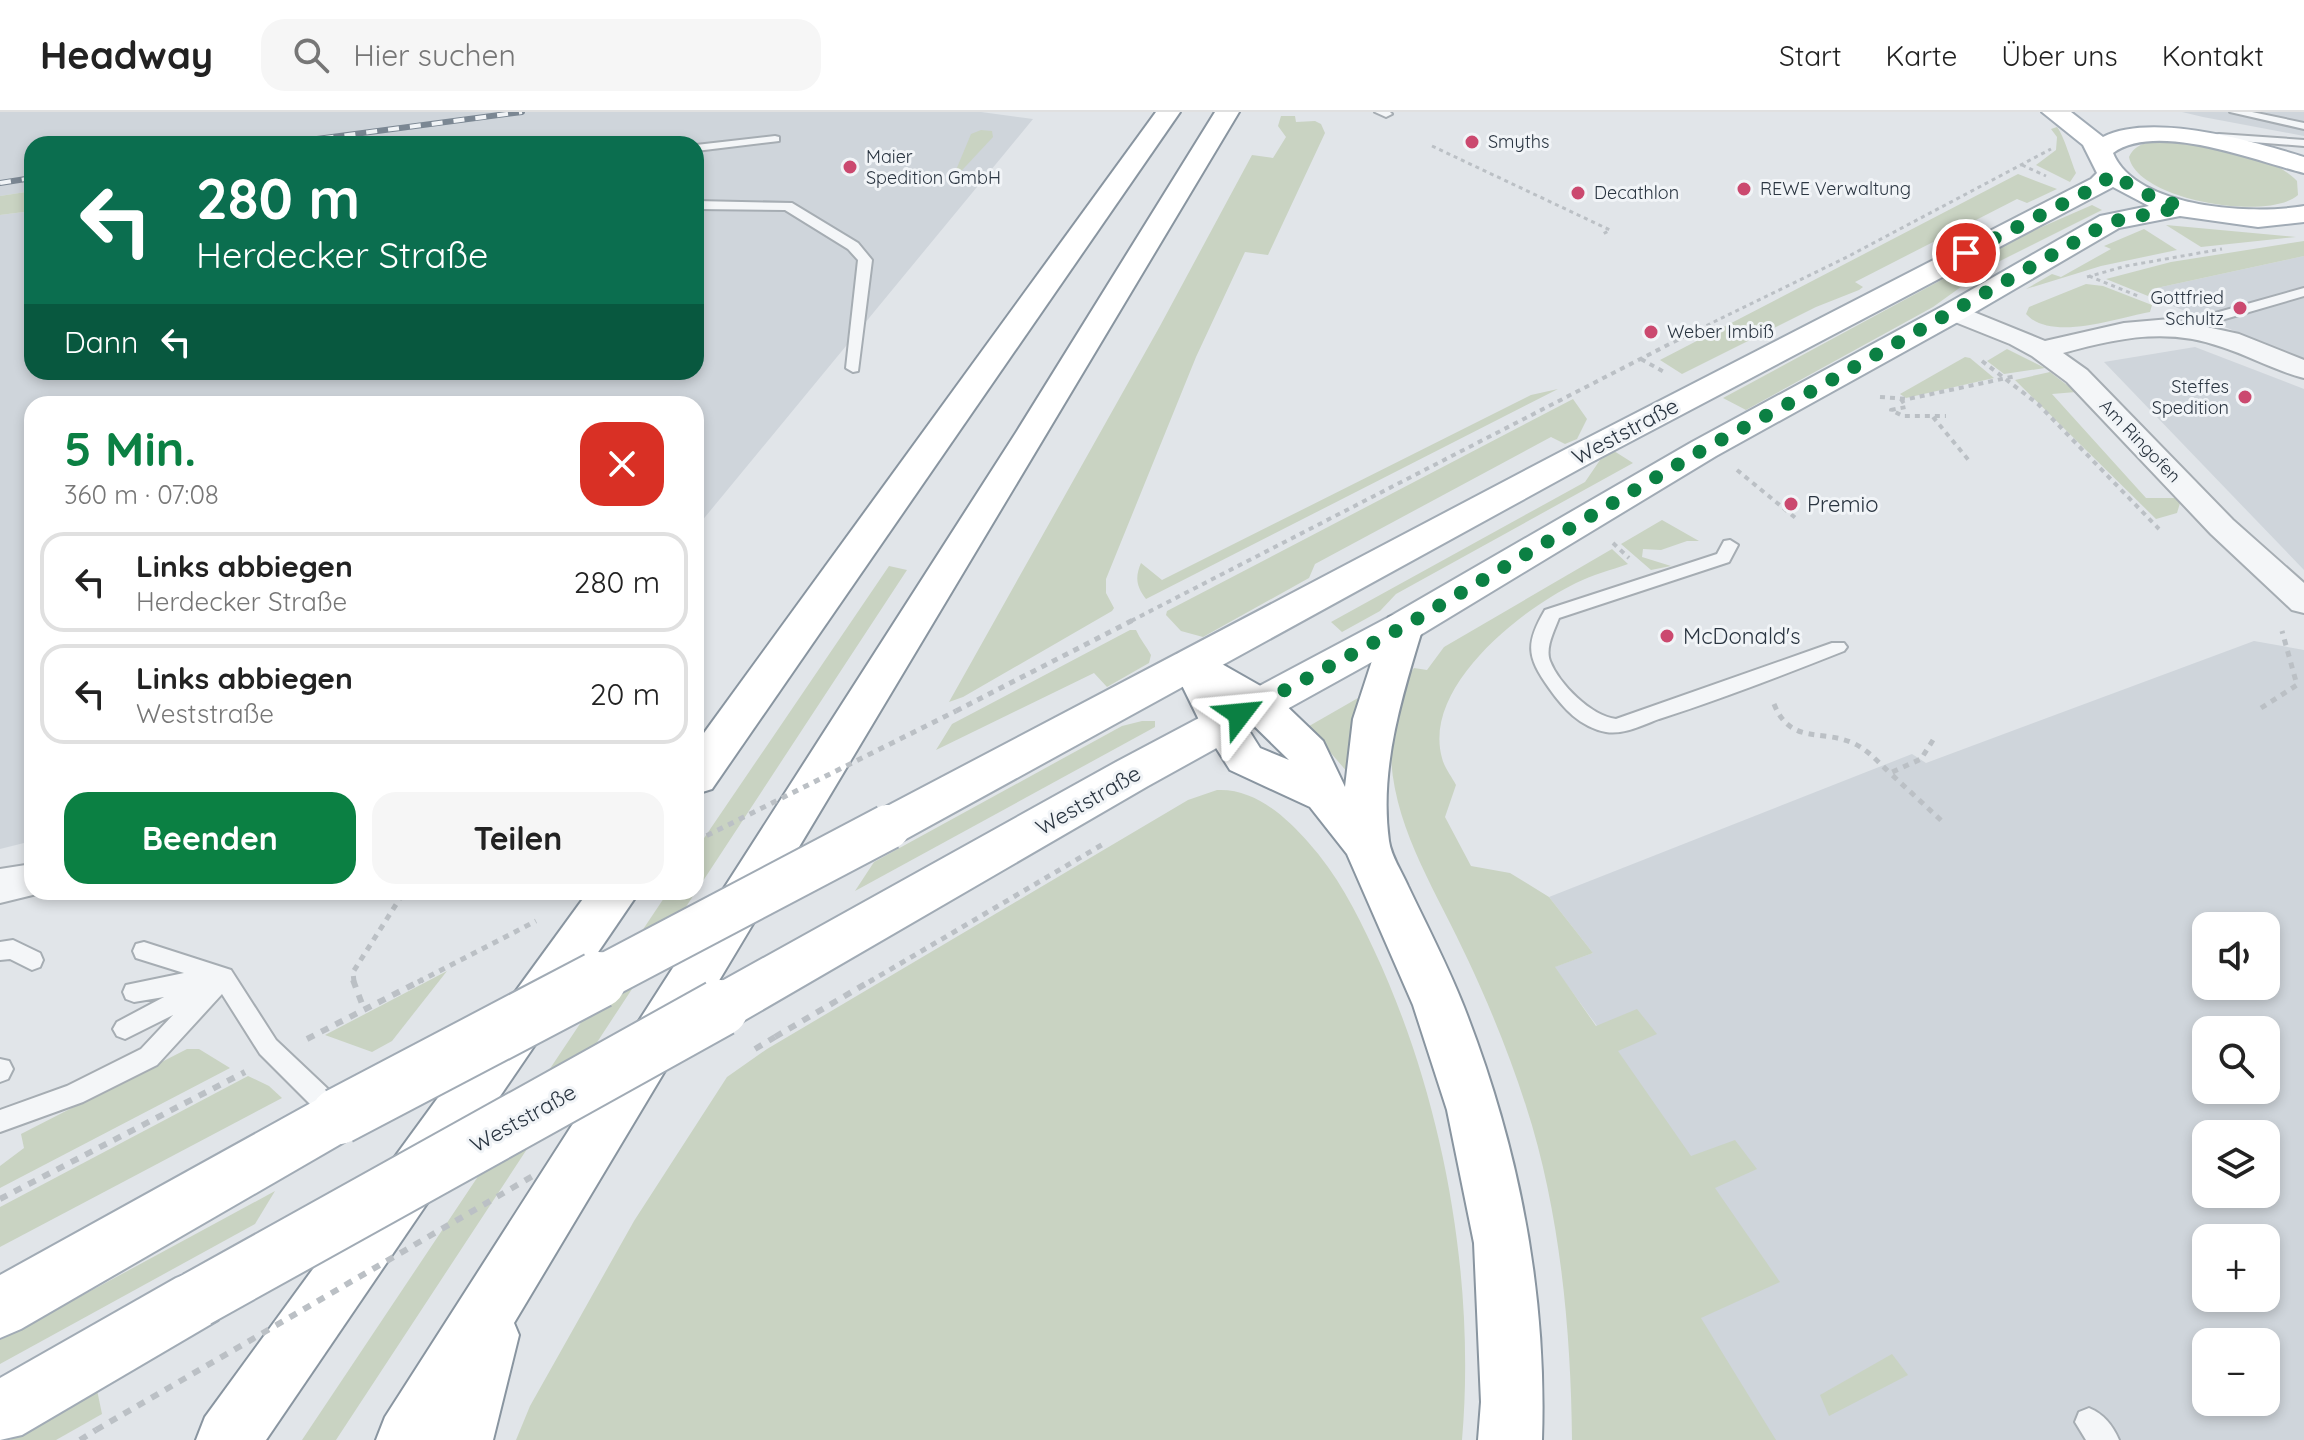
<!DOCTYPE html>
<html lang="de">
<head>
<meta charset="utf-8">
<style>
  body { margin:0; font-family:Quicksand,sans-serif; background:#f6f6f6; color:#222; height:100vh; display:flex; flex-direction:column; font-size:30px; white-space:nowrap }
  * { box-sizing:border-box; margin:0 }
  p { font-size:26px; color:#767676 }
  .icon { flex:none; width:44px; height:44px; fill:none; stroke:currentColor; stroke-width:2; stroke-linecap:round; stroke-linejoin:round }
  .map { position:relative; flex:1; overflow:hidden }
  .drawer { position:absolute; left:24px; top:284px; width:680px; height:504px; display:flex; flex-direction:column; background:#fff; border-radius:24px; box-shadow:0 4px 12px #0003 }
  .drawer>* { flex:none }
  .banner { position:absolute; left:24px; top:24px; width:680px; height:244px; border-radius:24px; box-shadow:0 4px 12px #0003; background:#0b6e4f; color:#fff; overflow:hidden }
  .fabs { position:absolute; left:2192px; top:800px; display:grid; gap:16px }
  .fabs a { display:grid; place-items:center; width:88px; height:88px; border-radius:16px; background:#fff; box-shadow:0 4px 12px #0003; font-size:40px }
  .pin { position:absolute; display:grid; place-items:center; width:68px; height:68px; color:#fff; margin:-34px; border:4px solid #fff; border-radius:50%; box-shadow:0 2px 8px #0007 }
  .me { position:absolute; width:88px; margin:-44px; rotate:61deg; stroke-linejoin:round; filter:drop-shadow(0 0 6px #0008) }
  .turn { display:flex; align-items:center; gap:28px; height:168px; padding:0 40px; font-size:36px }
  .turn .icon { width:104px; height:104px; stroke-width:2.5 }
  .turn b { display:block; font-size:56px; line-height:68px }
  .then { display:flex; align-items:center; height:76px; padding:0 40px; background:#0003; gap:16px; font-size:30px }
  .round { display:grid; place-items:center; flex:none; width:84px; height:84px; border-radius:24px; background:#f6f6f6 }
  .headline { display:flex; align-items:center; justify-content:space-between; height:136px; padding:0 40px }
  h1 { font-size:48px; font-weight:800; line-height:60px; color:#0b8043 }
  .button { display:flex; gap:16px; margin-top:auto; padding:16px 40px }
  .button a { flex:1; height:92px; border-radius:24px; background:#0b8043; color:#fff; font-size:32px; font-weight:800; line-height:92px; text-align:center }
  .button a+a { background:#f6f6f6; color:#222 }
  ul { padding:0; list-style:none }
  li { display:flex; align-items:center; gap:24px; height:100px; margin:0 16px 12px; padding:0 24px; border:4px solid #e0e0e0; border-radius:24px }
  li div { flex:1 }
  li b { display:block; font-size:30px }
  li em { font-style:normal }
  header { display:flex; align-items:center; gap:48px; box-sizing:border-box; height:112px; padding:0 40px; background:#fff; border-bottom:2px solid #e0e0e0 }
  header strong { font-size:38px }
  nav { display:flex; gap:44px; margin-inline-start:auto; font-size:28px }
  .search { width:560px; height:72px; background:#f6f6f6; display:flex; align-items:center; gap:20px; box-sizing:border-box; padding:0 28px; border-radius:24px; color:#767676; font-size:30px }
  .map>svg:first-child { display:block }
</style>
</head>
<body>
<header>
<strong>Headway</strong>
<div class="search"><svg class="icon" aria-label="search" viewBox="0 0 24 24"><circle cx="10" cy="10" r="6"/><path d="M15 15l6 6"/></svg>Hier suchen</div>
<nav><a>Start</a><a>Karte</a><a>Über uns</a><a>Kontakt</a></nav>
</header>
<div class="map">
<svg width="2304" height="1328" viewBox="0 0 2304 1328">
  <rect width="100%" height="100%" fill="#e1e5e9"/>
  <!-- built -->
  <g fill="#cfd5db" fill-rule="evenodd">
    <path d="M0,0H981L1033,7L696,416V292H32V729L0,737V103L32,99V260H696V32H32V79L0,84Z"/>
    <path d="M2182,0H2304V24L2203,5Z"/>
    <path d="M2304,144V247L2148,184L2152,177Z"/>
    <path d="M2195,235L2304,277V458L2104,250Z"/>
    <path d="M2254,529L2304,538V1328H1736L1597,914L1554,855L1593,841L1549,785L1912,642L1926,651ZM2206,814H2266V874H2206ZM2206,918H2266V978H2206ZM2206,1022H2266V1082H2206ZM2206,1126H2266V1186H2206ZM2206,1230H2266V1290H2206Z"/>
  </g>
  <!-- green -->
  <g fill="#c9d3c2">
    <path d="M1281,4H1295L1296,10L1315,9L1321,12L1325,21L1268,143L1245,140L1196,245L1106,467V481L1114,496L1112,499L963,585L949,590L1160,214L1252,43L1273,46L1286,25L1278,14Z"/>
    <path d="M2057,15C2064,24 2071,49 2076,61L2070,70L2036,53L2056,38L2057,25L2051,17Z"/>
    <path d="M981,18L992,19L993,25L951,70L971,22Z"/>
    <path d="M2170,28C2207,30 2271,42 2297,69L2298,83C2268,110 2137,88 2129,45C2136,29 2155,29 2170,28Z"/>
    <path d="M2018,62L2057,77L2027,91L2017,87L1855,170L1863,175L1859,178L1816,195L1682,262L1660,248Z"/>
    <path d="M32,79V99L0,103V84Z"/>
    <path d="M2092,93L2102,98L1990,154L1933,195L1746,298L1723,286L2030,120Z"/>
    <path d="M2166,113L2296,125L2201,135Z"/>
    <path d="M2144,117L2177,138L2101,154L2026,177L2052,162L2061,165L2111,137L2104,134Z"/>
    <path d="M2304,129V144L2152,177L2148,184L2106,167L2171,150Z"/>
    <path d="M2086,172L2103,174L2152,193L2150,200C2117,206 2051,230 2026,202L2029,195Z"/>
    <path d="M2007,237L2045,256L2004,262L1987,249Z"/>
    <path d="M1965,245L1970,246L1994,266L1906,286L1900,282Z"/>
    <path d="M2050,260L2076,280L2052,282L2146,386H2176L2180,391L2177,401L2156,407L2015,268Z"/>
    <path d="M1558,277L1146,487C1136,474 1135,465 1141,451L1162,468L1531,283Z"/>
    <path d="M1573,287L1587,307L1577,327L1565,332L1551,325L1315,452L1309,466L1203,525L1181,519L1166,503L1167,499Z"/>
    <path d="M1614,339L1633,351L1396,482L1380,499L1342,520L1331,510L1585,370L1600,348Z"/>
    <path d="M1662,408L1699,429H1687L1661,438L1643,437L1642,445L1671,454L1651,458L1621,432Z"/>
    <path d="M1612,437L1628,452C1611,458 1592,463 1576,471C1522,497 1422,575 1442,646C1444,655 1452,665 1456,673L1445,705L1471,754L1510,761L1549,785L1593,841L1555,855L1596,914L1637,897L1657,922L1618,939L1691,1044L1735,1028L1757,1057L1715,1076L1780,1170L1701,1206L1776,1328H1572C1571,1219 1560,1098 1526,994C1510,944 1490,895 1468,848C1438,782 1395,719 1391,646C1390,617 1400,591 1409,563L1414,556L1427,558L1444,535Z"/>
    <path d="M889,454L907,458L336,1328H302L668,780H696V738Z"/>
    <path d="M1130,518H1136C1140,527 1146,534 1151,543L1149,551L1107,575L1094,561L936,638L952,612Z"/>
    <path d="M1358,586L1349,662L1330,640L1304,617Z"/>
    <path d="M1142,609H1155V615L855,779L874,750L1122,614Z"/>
    <path d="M1217,678C1254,676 1285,704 1308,730C1337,762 1356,799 1374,838C1443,985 1476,1166 1462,1328H516L530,1294L634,1109L727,965L767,937L1188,688Z"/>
    <path d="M447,859L392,929L372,940L325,923Z"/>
    <path d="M187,937H199L230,956L0,1076V1054L24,1036L21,1022Z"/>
    <path d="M248,964L269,974L282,986L0,1135V1095Z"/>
    <path d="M275,1079L255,1112L0,1252V1228Z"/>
    <path d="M1892,1242L1908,1263L1829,1304L1820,1283Z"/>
    <path d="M97,1278L102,1302L56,1328H10Z"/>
  </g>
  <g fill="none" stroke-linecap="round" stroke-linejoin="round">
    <!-- lane casing -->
    <g stroke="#a6adb3" stroke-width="4">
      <g id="lane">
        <path d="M1375,0H1390L1392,2L1386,5Z"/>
        <path d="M2230,0H2252L2304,11V17Z"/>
        <path d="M2219,22L2304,28V34L2215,27V23Z"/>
        <path d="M775,24L779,25V29L696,39V33Z"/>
        <path d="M696,89L792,91L858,131L872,148L858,259L853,260L846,256L858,148L848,137L785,98L696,97Z"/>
        <path d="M2304,176V184L2211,211L2200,222L2188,219L2201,205Z"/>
        <path d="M1730,428L1738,433L1729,450L1559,506C1554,519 1545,536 1550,549C1559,572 1591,604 1616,607L1832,531H1844L1847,535L1844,539C1783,563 1722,587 1659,607C1643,613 1623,623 1606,620C1580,615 1563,596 1549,576C1527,545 1525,532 1545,498L1717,442L1724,429Z"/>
        <path d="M13,828L40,841L43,848L40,855L32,858L10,847L0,848V830Z"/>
        <path d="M144,830L231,858L276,928L348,996L351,1004L348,1012L339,1015L330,1012L260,942L222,882L157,953L83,990L0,1020V998L67,974L141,937L173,903L125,927L117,924L113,917L117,910L164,885L134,890L126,887L123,880L126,873L184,861L136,846L133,839L136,832Z"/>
        <path d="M0,947L9,949L13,957L8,967L0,970Z"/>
        <path d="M2089,1296C2104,1302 2113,1314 2119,1328H2086L2075,1310L2079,1300Z"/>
      </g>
    </g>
    <!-- street casing -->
    <g stroke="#a6adb3" stroke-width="4">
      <g id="street">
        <path d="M1954,192L2045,229L2124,211L2170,207L2239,222L2304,248V266C2276,259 2250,244 2222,235C2168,215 2117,226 2063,241L2087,258L2233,408L2304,471V501L2292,498L2211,422L2067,270L2032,244L2010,232L1945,206L1941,200L1945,194Z"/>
        <path d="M32,752V780H45L0,791V757Z"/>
      </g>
    </g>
    <!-- primary casing -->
    <g stroke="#a1abb5" stroke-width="4">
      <g id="primary">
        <path d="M2042,0H2071L2103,25C2152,0 2253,29 2304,45V61C2255,49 2157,9 2113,41C2136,97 2254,103 2304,94V110L2258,115L2180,104L2119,116L1965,206L1716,344L1417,525L1148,674L738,912L720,918L702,912L695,896L702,880L1116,650L1389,505L1692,330L1943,194L2100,104L2149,94L2113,75L1590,351L904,728L888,733L872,728L865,715L872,702L1566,337L2091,67L2097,61L2083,33Z"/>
        <path d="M339,979L358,986L366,1004L358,1022L21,1217L0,1226V1163L320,986Z"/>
        <path d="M197,1157L218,1166L227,1187L218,1208L22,1323L0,1328V1266L176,1166Z"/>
      </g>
    </g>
    <!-- highway casing -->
    <g stroke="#8995a0" stroke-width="4">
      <g id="highway">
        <path d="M1156,0H1180L712,677L696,682V632Z"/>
        <path d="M1215,0H1239L514,1211L519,1223L493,1328H376L385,1305L1017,319Z"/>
        <path d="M1403,502L1417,505L1423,515C1402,584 1379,656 1389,729C1391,744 1402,760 1408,774C1427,814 1448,854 1464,895C1518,1033 1547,1179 1542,1328H1478L1481,1290L1474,1131L1447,998L1413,893L1347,742L1310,695L1230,658L1201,612L1172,553L1178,543L1192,539L1206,543L1273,581L1323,629L1345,675L1353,607L1383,515L1389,505ZM1236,598L1243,603L1289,648L1260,636Z"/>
        <path d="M588,780H639L266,1328H196L205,1305Z"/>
      </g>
    </g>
    <!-- path-far3 -->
    <g stroke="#bbc0c5" stroke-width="3" stroke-dasharray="4 4" stroke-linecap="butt">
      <path d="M1432,34L1610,118L1603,122"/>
      <path d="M2022,53L2046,64"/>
      <path d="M2089,164L2138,184"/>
      <path d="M2087,165L2126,154L2222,137"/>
      <path d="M1685,224L1847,145L2051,37"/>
    </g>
    <!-- path-far2 -->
    <g stroke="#bbc0c5" stroke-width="4" stroke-dasharray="5 5" stroke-linecap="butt">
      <path d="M1641,247L1664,260"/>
      <path d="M1982,249L2038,292L2159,417"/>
      <path d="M1880,285L1908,287L2016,264"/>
      <path d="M1901,287L1906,295L1891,298L1903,304H1946"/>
      <path d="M1933,305L1971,351"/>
      <path d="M1737,358L1798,408"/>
      <path d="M1613,431L1629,446"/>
      <path d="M1131,509L1689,222"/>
    </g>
    <!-- path-far1 -->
    <g stroke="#bbc0c5" stroke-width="5" stroke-dasharray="6 6" stroke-linecap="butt">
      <path d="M1774,592C1791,634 1822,616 1855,632C1869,639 1879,651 1890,661"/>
      <path d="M2261,596L2297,573L2282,519"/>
      <path d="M956,599L1135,507"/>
      <path d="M1933,628L1921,647L1890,661L1945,712"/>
      <path d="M354,870L353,860L404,780"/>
      <path d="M418,870L536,809"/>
      <path d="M869,870L1105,731"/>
    </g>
    <!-- path -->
    <g stroke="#bbc0c5" stroke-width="6" stroke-dasharray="8 8" stroke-linecap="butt">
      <path d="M353,868L364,897"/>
      <path d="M775,925L872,868"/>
      <path d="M307,927L422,868"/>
      <path d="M0,1087L245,960"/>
      <path d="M80,1328L96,1318"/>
    </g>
    <!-- lane -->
    <use href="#lane" fill="#f4f6f8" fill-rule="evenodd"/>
    <!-- street -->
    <use href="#street" fill="#f4f6f8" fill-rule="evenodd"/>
    <!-- primary -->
    <use href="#primary" fill="#fff" fill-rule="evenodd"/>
    <!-- highway -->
    <use href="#highway" fill="#fff" fill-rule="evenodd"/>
    <!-- rail casing -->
    <g stroke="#7b8793" stroke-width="6">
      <g id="rail">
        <path d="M279,32L522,0"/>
        <path d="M0,71L32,66"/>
      </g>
    </g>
    <!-- rail -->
    <use href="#rail" stroke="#f1f4f7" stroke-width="4" stroke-dasharray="11" stroke-linecap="butt"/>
    <!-- primary-bridge-far1 casing -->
    <g stroke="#a1abb5" stroke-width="48" stroke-linecap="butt">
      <path id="primary-bridge-far1" d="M594,870L888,715"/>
    </g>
    <!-- primary-bridge casing -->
    <g stroke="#a1abb5" stroke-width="60" stroke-linecap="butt">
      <g id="primary-bridge">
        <path d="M339,1004L598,868"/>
        <path d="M197,1187L720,896"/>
      </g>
    </g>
    <!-- path-bridge-far1 -->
    <path stroke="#bbc0c5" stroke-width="5" stroke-dasharray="6 6" stroke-linecap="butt" d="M696,729L956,599"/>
    <!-- path-bridge -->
    <g stroke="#bbc0c5" stroke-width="6" stroke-dasharray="8 8" stroke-linecap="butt">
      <path d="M755,937L775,925"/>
      <path d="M96,1318L538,1061"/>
    </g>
    <!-- primary-bridge-far1 -->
    <use href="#primary-bridge-far1" stroke="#fff" stroke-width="44"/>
    <!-- primary-bridge -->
    <use href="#primary-bridge" stroke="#fff" stroke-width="56"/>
  </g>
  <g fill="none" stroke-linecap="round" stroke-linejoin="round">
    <!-- route -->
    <path stroke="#0b8043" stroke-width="14" stroke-dasharray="0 25.2" d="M1240,602L1403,515L1704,337L1812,279L2110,110L2182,95L2143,81L2112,62L2100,73L1966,141"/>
  </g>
  <!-- markers -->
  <g fill="#cb496f" stroke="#f1f4f7" stroke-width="3">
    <circle cx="1472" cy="30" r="8"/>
    <circle cx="850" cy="55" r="8"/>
    <circle cx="1744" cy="77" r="8"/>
    <circle cx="1578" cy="81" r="8"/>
    <circle cx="2240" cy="196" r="8"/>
    <circle cx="1651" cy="220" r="8"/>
    <circle cx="2245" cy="285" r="8"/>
    <circle cx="1791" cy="392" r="8"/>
    <circle cx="1667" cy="524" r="8"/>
  </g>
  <g text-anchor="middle" stroke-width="6" stroke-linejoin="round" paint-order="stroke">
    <!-- far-poi labels -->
    <g font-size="18" fill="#2a3541" stroke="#f1f4f7" text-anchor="start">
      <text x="1488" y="36">Smyths</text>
      <text x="866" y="51">Maier<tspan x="866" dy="21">Spedition GmbH</tspan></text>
      <text x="1760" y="83">REWE Verwaltung</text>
      <text x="1594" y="87">Decathlon</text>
      <text x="2224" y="192" text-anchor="end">Gottfried<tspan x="2224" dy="21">Schultz</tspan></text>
      <text x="1667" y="226">Weber Imbiß</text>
      <text x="2229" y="281" text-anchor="end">Steffes<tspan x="2229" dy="21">Spedition</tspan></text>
    </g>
    <!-- far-street labels -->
    <g font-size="18" fill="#2a3541" stroke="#f1f4f7">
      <text transform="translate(2140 329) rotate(46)" y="6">Am Ringofen</text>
    </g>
    <!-- street labels -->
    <g font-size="22" fill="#2a3541" stroke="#f1f4f7">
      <text transform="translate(1625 319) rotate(-28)" y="8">Weststraße</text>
      <text transform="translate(1088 688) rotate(-30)" y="8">Weststraße</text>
      <text transform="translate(523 1006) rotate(-29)" y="8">Weststraße</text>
    </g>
    <!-- poi labels -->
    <g font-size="22" fill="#2a3541" stroke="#f1f4f7" text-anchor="start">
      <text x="1807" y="400">Premio</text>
      <text x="1683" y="532">McDonald's</text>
    </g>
  </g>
</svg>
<div class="fabs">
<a><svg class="icon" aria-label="sound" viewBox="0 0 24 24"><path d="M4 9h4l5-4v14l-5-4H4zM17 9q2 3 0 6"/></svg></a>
<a><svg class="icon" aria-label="search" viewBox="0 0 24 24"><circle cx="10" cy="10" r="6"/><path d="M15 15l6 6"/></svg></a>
<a><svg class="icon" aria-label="layers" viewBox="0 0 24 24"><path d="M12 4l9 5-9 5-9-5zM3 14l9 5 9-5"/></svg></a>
<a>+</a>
<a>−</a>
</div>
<div class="pin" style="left:1966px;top:141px;background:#d93025"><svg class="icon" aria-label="arrive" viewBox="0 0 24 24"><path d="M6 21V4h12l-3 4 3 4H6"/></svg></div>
<svg class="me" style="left:1240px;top:602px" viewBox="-20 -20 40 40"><path d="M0-17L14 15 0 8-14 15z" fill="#0b8043" stroke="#fff" stroke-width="4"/></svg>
<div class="banner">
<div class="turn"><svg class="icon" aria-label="left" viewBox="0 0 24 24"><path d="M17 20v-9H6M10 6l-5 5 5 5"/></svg><div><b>280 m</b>Herdecker Straße</div></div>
<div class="then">Dann<svg class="icon" aria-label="left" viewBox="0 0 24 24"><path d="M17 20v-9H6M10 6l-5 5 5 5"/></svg></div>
</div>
<section class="drawer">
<div class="headline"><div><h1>5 Min.</h1><p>360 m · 07:08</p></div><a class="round" style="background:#d93025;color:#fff"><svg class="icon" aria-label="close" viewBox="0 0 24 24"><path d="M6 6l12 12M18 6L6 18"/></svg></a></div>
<ul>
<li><svg class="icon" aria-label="left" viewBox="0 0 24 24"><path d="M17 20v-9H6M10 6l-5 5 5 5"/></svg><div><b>Links abbiegen</b><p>Herdecker Straße</p></div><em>280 m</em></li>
<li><svg class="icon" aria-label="left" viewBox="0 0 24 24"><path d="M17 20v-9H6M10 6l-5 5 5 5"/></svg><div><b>Links abbiegen</b><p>Weststraße</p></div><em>20 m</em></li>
</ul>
<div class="button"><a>Beenden</a><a>Teilen</a></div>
</section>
</div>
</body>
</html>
